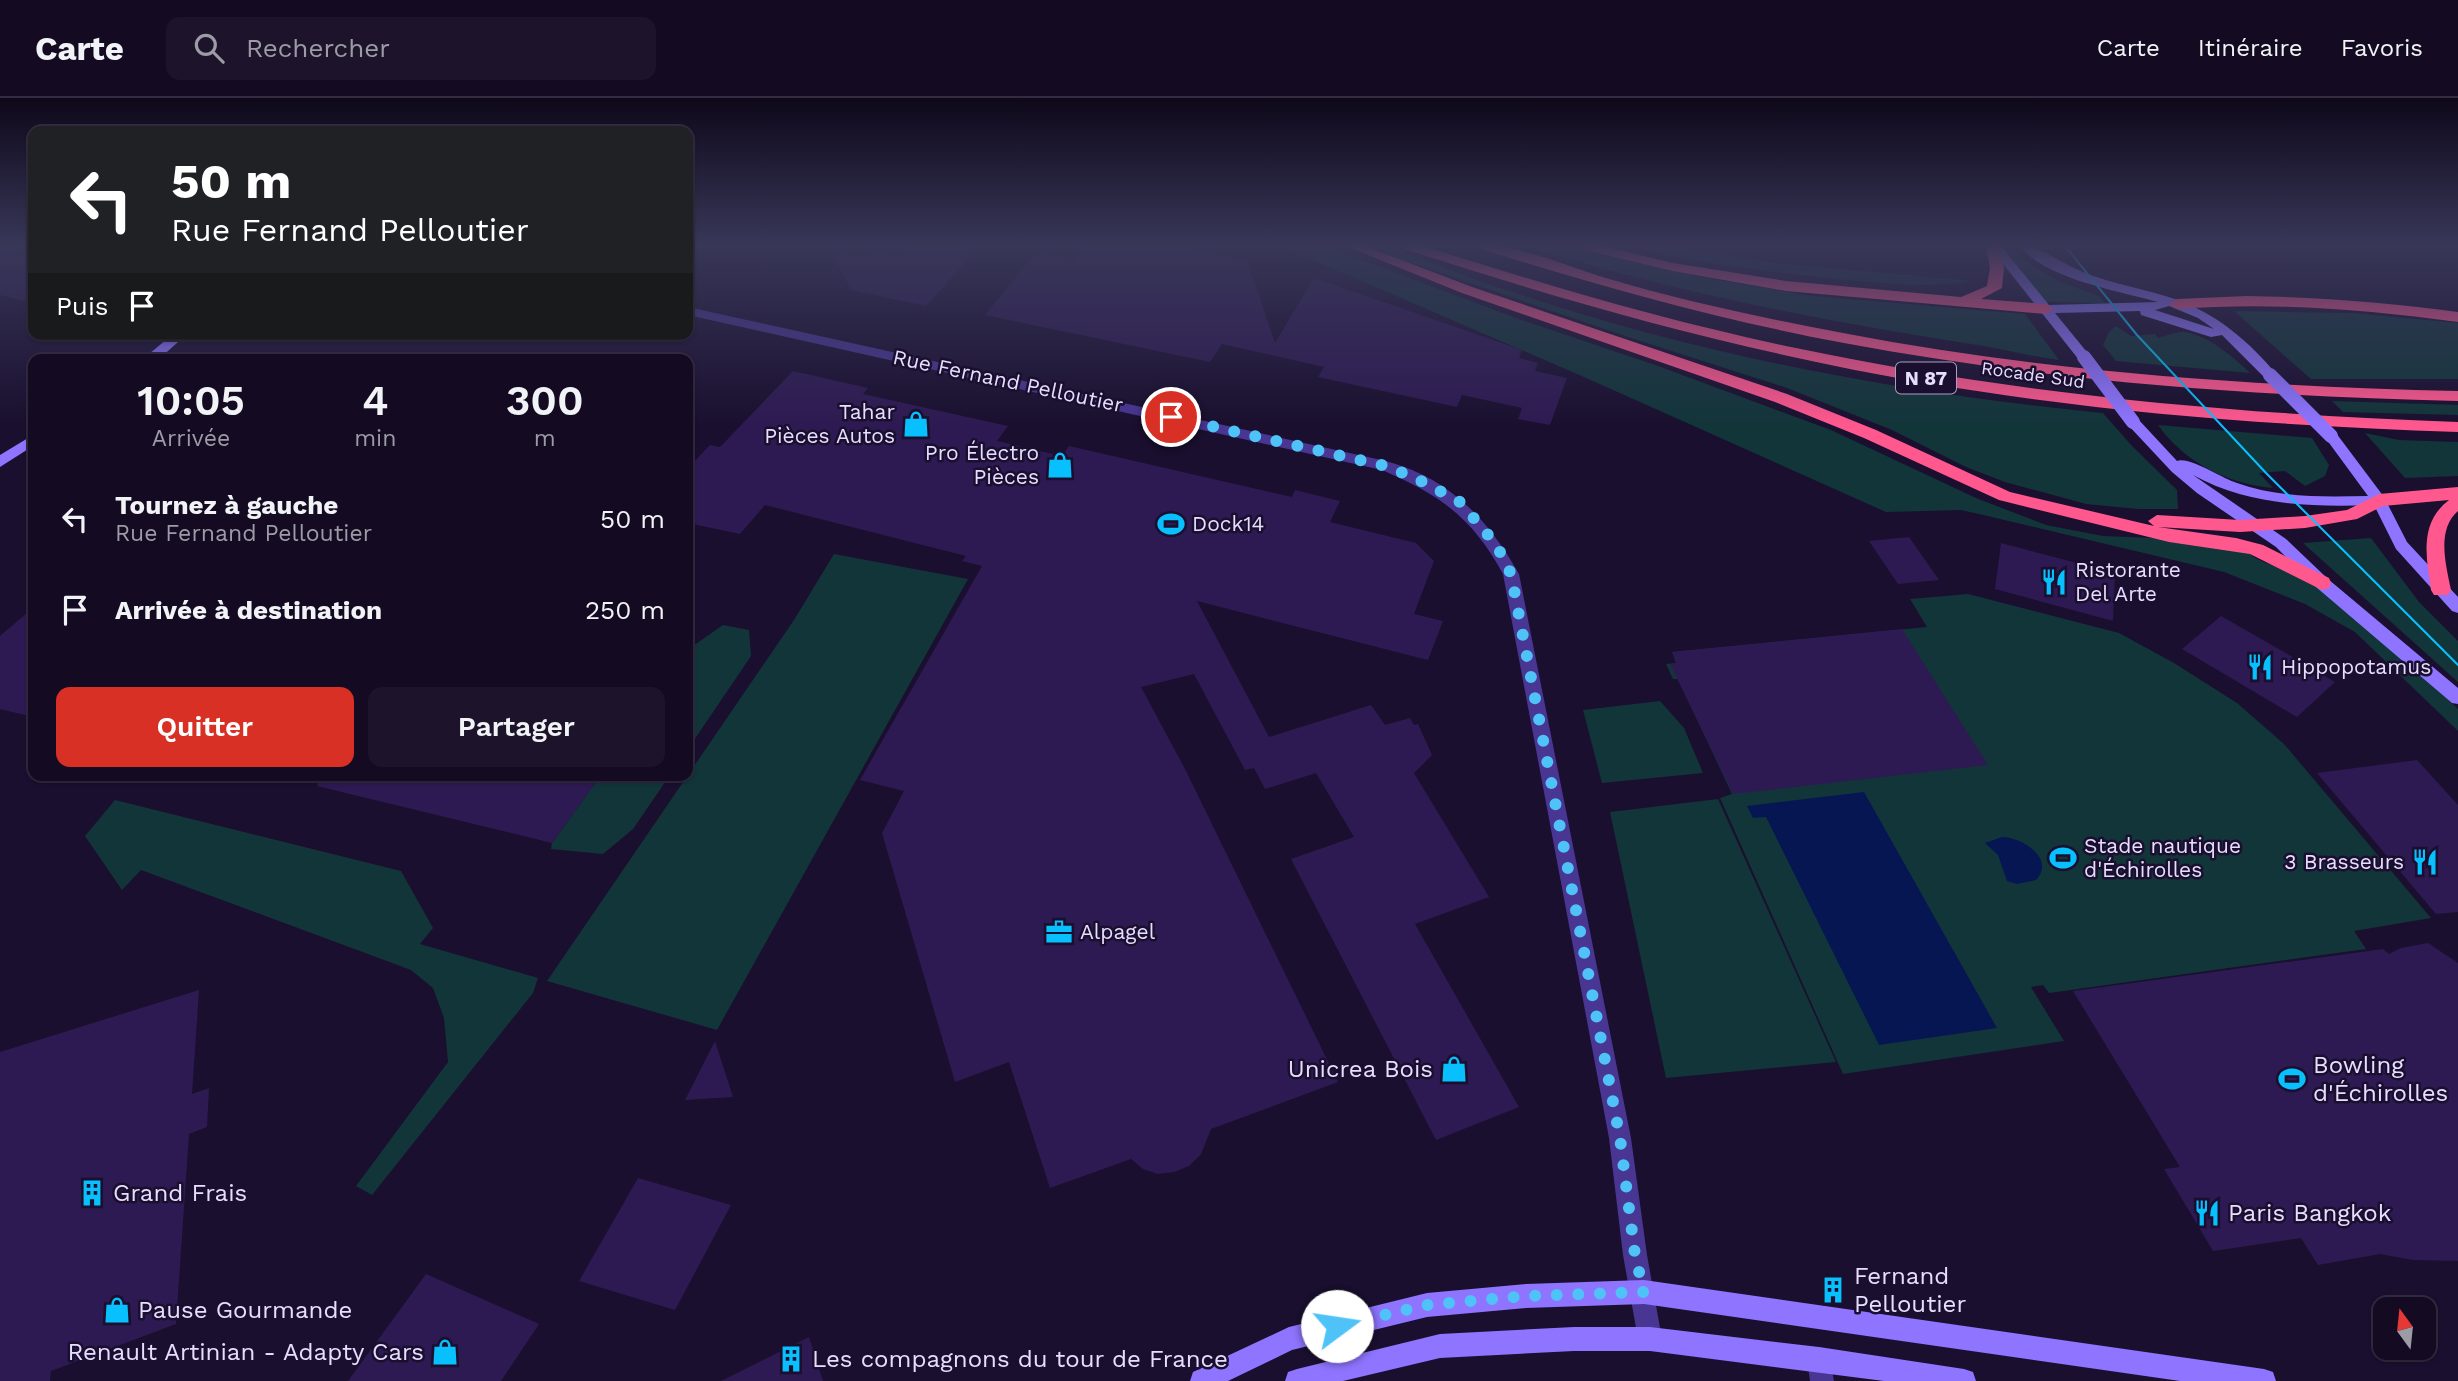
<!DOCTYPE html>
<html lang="fr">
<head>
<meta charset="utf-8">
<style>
  body { margin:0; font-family:"Work Sans",sans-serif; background:#1d142b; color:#f1f3f6; height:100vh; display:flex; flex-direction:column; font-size:26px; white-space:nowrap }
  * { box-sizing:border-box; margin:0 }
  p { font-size:23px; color:#9d9ba6 }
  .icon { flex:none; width:38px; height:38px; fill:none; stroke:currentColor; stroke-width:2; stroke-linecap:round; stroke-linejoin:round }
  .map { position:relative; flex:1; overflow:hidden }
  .side { position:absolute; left:28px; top:256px; width:665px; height:427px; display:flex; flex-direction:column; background:#140b23; border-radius:14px; box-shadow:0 2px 5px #0004,0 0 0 2px #332b41 }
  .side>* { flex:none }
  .guide { position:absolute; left:28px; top:28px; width:665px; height:214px; border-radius:14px; box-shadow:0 2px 5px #0004,0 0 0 2px #332b41; background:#202124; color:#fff; overflow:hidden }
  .needle { width:46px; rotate:345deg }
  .fabs { position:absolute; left:2373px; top:1199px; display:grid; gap:14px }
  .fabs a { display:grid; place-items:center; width:63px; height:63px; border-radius:14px; background:#140b23; box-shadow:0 2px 5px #0004,0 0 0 2px #332b41; font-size:35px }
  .pin { position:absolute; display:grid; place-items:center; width:60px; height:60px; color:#fff; margin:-30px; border:4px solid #fff; border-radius:50%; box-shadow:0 2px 7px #0007 }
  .me { position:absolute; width:77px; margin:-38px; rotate:76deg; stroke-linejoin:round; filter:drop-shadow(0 0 5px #0008) }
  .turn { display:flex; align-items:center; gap:24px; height:147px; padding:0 28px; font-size:32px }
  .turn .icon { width:91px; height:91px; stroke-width:2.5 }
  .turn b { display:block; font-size:49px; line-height:60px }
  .then { display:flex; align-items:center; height:66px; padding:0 28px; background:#0003; gap:14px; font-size:26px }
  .eta { display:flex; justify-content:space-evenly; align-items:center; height:119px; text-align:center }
  .eta b { font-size:42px; font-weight:600; line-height:49px }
  .cta { display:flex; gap:14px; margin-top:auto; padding:14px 28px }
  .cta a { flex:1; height:80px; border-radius:14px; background:#d93025; color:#fff; font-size:28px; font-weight:600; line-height:80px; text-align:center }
  .cta a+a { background:#1d142b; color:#f1f3f6 }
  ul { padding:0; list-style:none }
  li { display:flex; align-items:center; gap:21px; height:91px; padding:0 28px }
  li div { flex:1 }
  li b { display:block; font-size:26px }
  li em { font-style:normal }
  header { display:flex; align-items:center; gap:42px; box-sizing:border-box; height:98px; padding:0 35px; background:#140b23; border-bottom:2px solid #332b41 }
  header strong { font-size:33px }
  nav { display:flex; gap:38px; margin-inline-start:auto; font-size:24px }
  .search { width:490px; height:63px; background:#1d142b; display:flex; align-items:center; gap:18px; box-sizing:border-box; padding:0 24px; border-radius:14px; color:#9d9ba6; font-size:26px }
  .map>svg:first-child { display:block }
</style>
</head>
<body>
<header>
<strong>Carte</strong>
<div class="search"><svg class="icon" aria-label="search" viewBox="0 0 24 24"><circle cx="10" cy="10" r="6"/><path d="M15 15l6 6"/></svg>Rechercher</div>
<nav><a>Carte</a><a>Itinéraire</a><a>Favoris</a></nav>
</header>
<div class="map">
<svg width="2458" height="1283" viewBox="0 0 2458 1283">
  <rect width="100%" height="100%" fill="#1a0f2f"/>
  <!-- green -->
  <g fill="#12353a">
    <path d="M1281,148H1324L1516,220L1658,268L1831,332L1976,400L2046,427L2103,438L2182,441L2245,450L2253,459L2266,465L2301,474L2415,570L2458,611V633L2355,534L2305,506L2224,474L1979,416L1961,412L1886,414L1584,279Z"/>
    <path d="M1380,148H1388C1616,241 1859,291 2103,315L2132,348L2177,392L2178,411H2138L2086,406L2005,384L1966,369L1892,332L1787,290L1625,238L1400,161L1376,150Z"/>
    <path d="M1527,148H1569L1701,179L1812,198L2025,216L2059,262C2028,258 1996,249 1965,245C1818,222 1669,193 1527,148Z"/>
    <path d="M1627,148H1670L1782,166L1974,183C1923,191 1869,184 1818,179C1754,172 1690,163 1627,148Z"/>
    <path d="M2005,153H2010L2058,183L2099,198L2105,205L2045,204Z"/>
    <path d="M2234,213L2351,215L2458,225V281H2311Z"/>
    <path d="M2116,228L2131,238L2155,236L2158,240C2166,238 2177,233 2185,234C2211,239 2232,258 2250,275L2116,263L2103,247L2109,234Z"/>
    <path d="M2332,303L2458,307V317L2343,314Z"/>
    <path d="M2158,327L2312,340L2329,367L2325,378L2305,388L2285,373L2259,375L2273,390C2228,386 2185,365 2158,327Z"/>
    <path d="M2365,335L2399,342L2458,344V378L2405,380Z"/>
    <path d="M2371,440L2419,504L2458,543V584L2303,445Z"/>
    <path d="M834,456L968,481L717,932L547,883L794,522Z"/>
    <path d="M1968,496L2119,535L2174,565L2237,605L2284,646L2431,820L2354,833L2366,851L2049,895L2043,887L2031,889L2064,943L1843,976L1720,700L1732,696L1678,581H1673L1666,566L1676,565L1672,554L1927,529L1910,501Z"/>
    <path d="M723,527L749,532L751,558L688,651V556L693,548Z"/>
    <path d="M1660,603L1684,630L1703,675L1602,685L1583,612Z"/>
    <path d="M601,677H670L633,731L603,756L551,751L552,745Z"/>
    <path d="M1718,701L1836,964L1666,980L1610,714Z"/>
    <path d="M115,702L401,773L433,830L420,846L538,880L533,895L372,1097L356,1088L448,964L444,920L433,890L411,872L141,772L122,792L85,738Z"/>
  </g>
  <!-- water -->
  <g fill="#061652">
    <path d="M1864,694L1997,930L1879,947L1766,719L1753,720L1747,708Z"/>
    <path d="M2002,739C2022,739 2056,761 2036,782L2017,786L2007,783L1998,757L1985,745Z"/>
  </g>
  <!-- building -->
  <g fill="#2e1a52">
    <path d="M0,148H33V205L0,197Z"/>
    <path d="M906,148H980L926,208L851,192L831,152L867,160L874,153L897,157Z"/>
    <path d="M1085,148H1171L1247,162L1275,245L1314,180L1522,252L1519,260L1538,265L1535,273L1567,280L1550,327L1518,321L1522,310L1462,297L1457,309L1318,279L1324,269L1222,246L1210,264L985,217L1037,153L1074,161Z"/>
    <path d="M793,273L868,290L863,296L1008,328L997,343L1062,358L1069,348L1292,399L1295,392L1340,403L1330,424L1416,445L1434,463L1414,516L1443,523L1428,562L1197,503L1269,639L1371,607L1385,627L1410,620L1414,627L1418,626L1432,657L1414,675L1489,799L1415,826L1519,1009L1436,1042L1291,761L1354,739L1316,675L1265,691L1254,670L1245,672L1194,576L1141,589L1186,673L1338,984L1211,1031L1201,1056L1189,1068L1174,1074L1158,1076L1143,1071L1131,1061L1050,1090L1009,964L955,984L882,735L904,693L860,682L982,468L962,463L966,458L765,407L740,436L688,425V370L710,347L720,349Z"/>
    <path d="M1909,439L1939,482L1898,486L1869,443Z"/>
    <path d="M2001,445L2115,475L2113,523L1995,491Z"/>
    <path d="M33,510V619L0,611V538Z"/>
    <path d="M2221,518L2277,550L2335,584L2297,619L2182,551Z"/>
    <path d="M1902,531L1988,667L1733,696L1670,566L1677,565L1672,554Z"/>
    <path d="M2417,662L2458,707V814L2436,816L2317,675Z"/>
    <path d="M319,677H601L552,745L317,688Z"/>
    <path d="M2428,845L2458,865V1163L2413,1162L2380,1156L2318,1167L2301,1140L2213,1153L2164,1071L2180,1069L2073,893L2383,851L2389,856L2401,850Z"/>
    <path d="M199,892L192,996L209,990L207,1029L189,1036L176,1226L51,1273L50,1283H0V954Z"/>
    <path d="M715,943L733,999L685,1002Z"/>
    <path d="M638,1080L731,1107L675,1212L579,1183Z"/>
    <path d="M426,1176L539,1226L501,1283H348Z"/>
    <path d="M809,1239L823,1283H721Z"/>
  </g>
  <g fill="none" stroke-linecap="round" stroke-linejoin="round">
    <!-- street -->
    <g fill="#483692" fill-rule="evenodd">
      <path d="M688,209L1386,363C1449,380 1488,421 1519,476L1631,1040L1647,1157L1662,1241L1658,1249L1650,1253L1642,1249L1638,1241L1623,1157L1609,1040L1503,476C1472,419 1440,397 1382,372L688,217Z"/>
      <path d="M1819,1249L1828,1252L1834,1283H1810L1807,1261L1810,1252Z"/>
    </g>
    <!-- secondary -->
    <g fill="#8e74ff" fill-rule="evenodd">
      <path d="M1989,148H2001L2049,207L2158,204C2119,193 2045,181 2020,148C2041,148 2062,166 2083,174C2113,186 2145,191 2175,201C2216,215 2250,244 2277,277L2275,280H2265L2222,237L2211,239L2141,217L2140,213L2055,215L2091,259L2084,263L2079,262ZM2169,208L2198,220L2214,231L2155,212Z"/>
      <path d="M173,236H187L159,261H143Z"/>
      <path d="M2133,320L2138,321L2177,363C2189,358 2223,381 2237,385C2279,400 2324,399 2368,398L2324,338L2326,335H2336L2384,399L2407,444L2458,499V515L2452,513L2396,451L2374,407C2312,409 2249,408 2193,377L2286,441L2328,481L2458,590V606L2452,605L2316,489L2276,449L2197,395L2172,374L2128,327V321Z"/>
      <path d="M33,337V348L0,369V357Z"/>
      <path d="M1644,1182L2264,1271L2273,1274L2276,1283H2180L1644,1206L1526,1210L1427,1219L1292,1252L1228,1283H1190L1193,1274L1289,1229L1427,1195L1526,1186Z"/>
      <path d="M1574,1229H1650L1819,1249L1964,1271L1973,1274L1976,1283H1884L1650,1253H1574L1440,1260L1343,1283H1285L1288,1274L1297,1271L1440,1236Z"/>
    </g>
    <!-- highway -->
    <g fill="#ff588e" fill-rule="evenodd">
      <path d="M1346,148H1365L1472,189L1787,296L1876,332L2010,394L2154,428L2148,423L2157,417L2240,422L2305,418L2347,412L2379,396L2458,389V413C2436,432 2446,467 2451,492L2448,497H2434L2431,492C2426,458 2419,425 2449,402L2383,408L2357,421L2305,430L2240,434L2158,429L2236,440L2263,447L2329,480L2331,485L2329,490L2322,492L2250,456L2169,444L1999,402L1864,340L1775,304L1462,195Z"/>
      <path d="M1403,148H1423C1546,187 1669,224 1796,250C2014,296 2235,316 2458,324V334C2280,328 2103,315 1927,285C1749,255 1576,207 1405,151Z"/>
      <path d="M1479,148C1517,145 1568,169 1606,180C1683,203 1763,220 1843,235C2046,274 2252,288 2458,293V303C2252,298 2047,283 1844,245C1720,222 1600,188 1481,151Z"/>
      <path d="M1579,148H1602L1673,165L1786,183L1961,199L1987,188L1990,170L1986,148H2000L2004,170L2002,190L1981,201L2046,206L2054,211L2046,216L1786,193L1673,173L1581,151Z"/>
      <path d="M2247,198C2318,199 2388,205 2458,214V224C2364,211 2271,204 2177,211L2169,206L2177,201Z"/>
    </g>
    <!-- tram -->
    <path stroke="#09c0ff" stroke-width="2" d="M2065,148L2137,237L2266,375L2458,567"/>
    <!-- secondary-bridge -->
    <g stroke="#8e74ff" stroke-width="14">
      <path d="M2084,259L2133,324"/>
      <path d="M2270,277L2331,338"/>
    </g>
  </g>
  <!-- sky -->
  <linearGradient id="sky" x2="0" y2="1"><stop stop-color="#0e081a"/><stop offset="0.45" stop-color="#383758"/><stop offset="1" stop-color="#383758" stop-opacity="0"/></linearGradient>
  <rect width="2458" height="327" fill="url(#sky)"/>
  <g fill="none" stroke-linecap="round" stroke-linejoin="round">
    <!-- route -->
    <path stroke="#4fc3f7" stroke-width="12" stroke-dasharray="0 21.6" d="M1171,319L1386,368L1417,381L1459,403L1496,446L1511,476L1620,1040L1635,1157L1644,1194L1526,1198L1427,1207L1337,1228"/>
  </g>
  <!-- icons -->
  <defs>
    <g id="shop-bare" transform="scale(2.1)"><path d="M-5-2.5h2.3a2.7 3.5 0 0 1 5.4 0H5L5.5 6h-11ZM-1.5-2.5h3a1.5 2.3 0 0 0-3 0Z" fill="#09c0ff" stroke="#1a0f2f" stroke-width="2.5" paint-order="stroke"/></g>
    <g id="stadium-bare" transform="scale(2.1)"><path d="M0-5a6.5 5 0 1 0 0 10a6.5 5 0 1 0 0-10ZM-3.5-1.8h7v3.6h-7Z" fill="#09c0ff" stroke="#1a0f2f" stroke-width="2.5" paint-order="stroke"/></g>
    <g id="restaurant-bare" transform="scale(2.1)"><path d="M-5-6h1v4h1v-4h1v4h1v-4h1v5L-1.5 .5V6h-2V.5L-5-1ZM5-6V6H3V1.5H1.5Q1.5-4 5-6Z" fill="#09c0ff" stroke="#1a0f2f" stroke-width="2.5" paint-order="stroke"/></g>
    <g id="office-bare" transform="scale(2.1)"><path d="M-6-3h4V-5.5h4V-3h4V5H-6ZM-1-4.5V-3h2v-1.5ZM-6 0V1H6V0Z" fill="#09c0ff" stroke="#1a0f2f" stroke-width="2.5" paint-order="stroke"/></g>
    <g id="building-bare" transform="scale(2.1)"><path d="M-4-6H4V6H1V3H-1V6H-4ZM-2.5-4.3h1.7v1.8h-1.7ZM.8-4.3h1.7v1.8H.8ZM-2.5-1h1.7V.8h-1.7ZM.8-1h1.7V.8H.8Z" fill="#09c0ff" stroke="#1a0f2f" stroke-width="2.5" paint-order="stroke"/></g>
  </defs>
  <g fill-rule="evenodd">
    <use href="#shop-bare" x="916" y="326"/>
    <use href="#shop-bare" x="1060" y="367"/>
    <use href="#stadium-bare" x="1171" y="426"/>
    <use href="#restaurant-bare" x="2054" y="484"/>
    <use href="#restaurant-bare" x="2260" y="569"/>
    <use href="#stadium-bare" x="2063" y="760"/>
    <use href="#restaurant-bare" x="2425" y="764"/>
    <use href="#office-bare" x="1059" y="834"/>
    <use href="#shop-bare" x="1454" y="971"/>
    <use href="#stadium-bare" x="2292" y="981"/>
    <use href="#building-bare" x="92" y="1095"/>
    <use href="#restaurant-bare" x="2207" y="1115"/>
    <use href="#building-bare" x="1833" y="1192"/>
    <use href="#shop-bare" x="117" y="1212"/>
    <use href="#shop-bare" x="445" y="1254"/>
    <use href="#building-bare" x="791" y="1261"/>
  </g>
  <g text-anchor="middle" stroke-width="5" stroke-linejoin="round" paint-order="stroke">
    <!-- far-street labels -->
    <g font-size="18" fill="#e7ddff" stroke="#1a0f2f">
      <text transform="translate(2033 277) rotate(8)" y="6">Rocade Sud</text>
    </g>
    <!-- shield labels -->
    <rect fill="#1a0f2f" stroke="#aa9fc1" stroke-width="2" x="1896" y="264.5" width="60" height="31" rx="5"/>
    <g font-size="19" font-weight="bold" fill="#e7ddff">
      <text x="1926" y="287">N 87</text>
    </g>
    <!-- street labels -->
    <g font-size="21" fill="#e7ddff" stroke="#1a0f2f">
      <text transform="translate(1008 283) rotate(12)" y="7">Rue Fernand Pelloutier</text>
    </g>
    <!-- poi labels -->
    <g font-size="21" fill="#e7ddff" stroke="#1a0f2f" text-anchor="start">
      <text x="895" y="321" text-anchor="end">Tahar<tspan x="895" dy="24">Pièces Autos</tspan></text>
      <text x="1039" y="362" text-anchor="end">Pro Électro<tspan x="1039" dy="24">Pièces</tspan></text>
      <text x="1192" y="433">Dock14</text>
      <text x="2075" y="479">Ristorante<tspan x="2075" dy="24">Del Arte</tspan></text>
      <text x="2281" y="576">Hippopotamus</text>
      <text x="2084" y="755">Stade nautique<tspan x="2084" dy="24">d'Échirolles</tspan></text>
      <text x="2404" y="771" text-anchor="end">3 Brasseurs</text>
      <text x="1080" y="841">Alpagel</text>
    </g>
    <!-- near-poi labels -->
    <g font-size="24" fill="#e7ddff" stroke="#1a0f2f" text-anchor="start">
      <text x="2313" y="975">Bowling<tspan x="2313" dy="28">d'Échirolles</tspan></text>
      <text x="1433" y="979" text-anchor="end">Unicrea Bois</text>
      <text x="113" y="1103">Grand Frais</text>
      <text x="2228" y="1123">Paris Bangkok</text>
      <text x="1854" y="1186">Fernand<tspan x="1854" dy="28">Pelloutier</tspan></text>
      <text x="138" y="1220">Pause Gourmande</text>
      <text x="424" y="1262" text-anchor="end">Renault Artinian - Adapty Cars</text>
      <text x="812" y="1269">Les compagnons du tour de France</text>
    </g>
  </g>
</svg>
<div class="fabs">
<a><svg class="needle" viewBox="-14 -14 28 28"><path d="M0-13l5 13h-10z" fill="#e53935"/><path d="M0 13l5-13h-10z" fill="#9d9ba6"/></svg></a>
</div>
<div class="pin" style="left:1171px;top:319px;background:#d93025"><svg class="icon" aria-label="arrive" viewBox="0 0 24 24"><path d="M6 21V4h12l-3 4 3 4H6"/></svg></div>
<svg class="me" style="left:1337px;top:1228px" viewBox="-20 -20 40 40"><circle r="19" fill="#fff"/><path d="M0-13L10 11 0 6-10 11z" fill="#4fc3f7"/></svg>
<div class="guide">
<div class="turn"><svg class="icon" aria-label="left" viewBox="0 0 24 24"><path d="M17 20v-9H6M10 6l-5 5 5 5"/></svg><div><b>50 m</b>Rue Fernand Pelloutier</div></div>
<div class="then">Puis<svg class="icon" aria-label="arrive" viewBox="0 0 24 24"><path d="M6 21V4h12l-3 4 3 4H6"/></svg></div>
</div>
<section class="side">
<div class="eta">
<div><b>10:05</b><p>Arrivée</p></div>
<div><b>4</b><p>min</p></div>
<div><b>300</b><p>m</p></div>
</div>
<ul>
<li><svg class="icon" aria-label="left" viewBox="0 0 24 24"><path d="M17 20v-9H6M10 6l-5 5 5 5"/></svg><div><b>Tournez à gauche</b><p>Rue Fernand Pelloutier</p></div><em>50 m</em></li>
<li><svg class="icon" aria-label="arrive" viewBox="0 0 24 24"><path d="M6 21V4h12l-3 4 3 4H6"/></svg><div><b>Arrivée à destination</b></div><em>250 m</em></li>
</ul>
<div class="cta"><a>Quitter</a><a>Partager</a></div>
</section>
</div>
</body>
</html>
